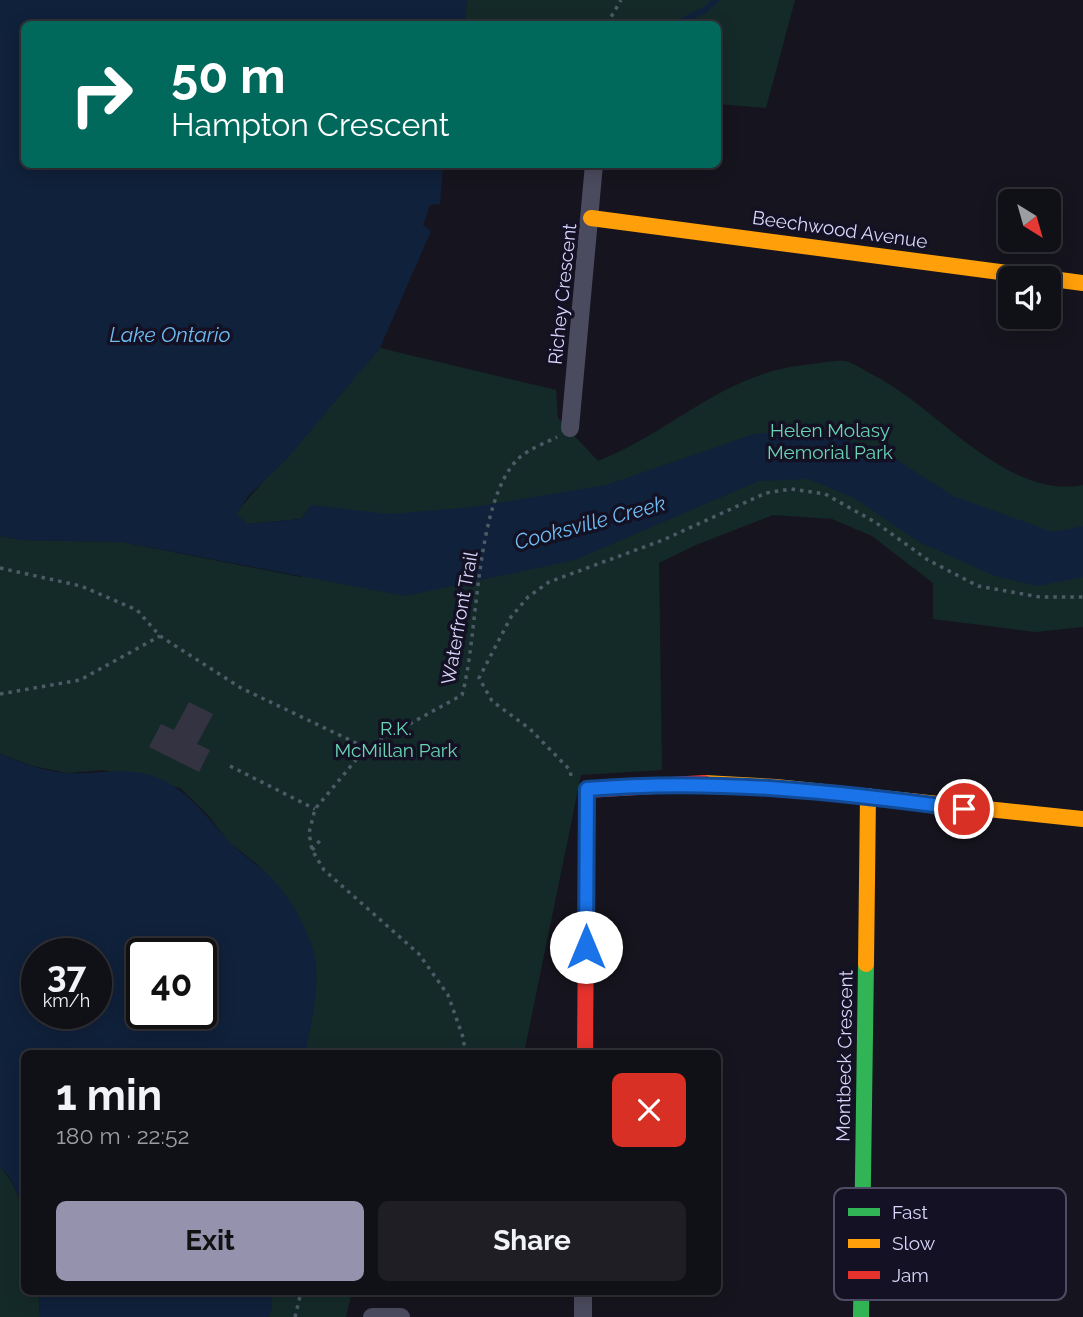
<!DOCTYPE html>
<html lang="en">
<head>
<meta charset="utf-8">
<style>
  body { margin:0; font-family:Raleway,sans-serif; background:#1e1e24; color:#f1f3f6; height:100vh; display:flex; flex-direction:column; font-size:26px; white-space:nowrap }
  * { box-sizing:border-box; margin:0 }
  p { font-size:23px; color:#9c9da1 }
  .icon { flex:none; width:38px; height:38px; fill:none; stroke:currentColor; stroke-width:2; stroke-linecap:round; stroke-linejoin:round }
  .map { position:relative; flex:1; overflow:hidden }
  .drawer { position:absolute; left:21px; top:1050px; width:700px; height:245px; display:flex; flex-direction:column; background:#101017; border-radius:10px; box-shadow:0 4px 18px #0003,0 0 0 2px #303036 }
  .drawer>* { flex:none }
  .banner { position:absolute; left:21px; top:21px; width:700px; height:147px; border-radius:10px; box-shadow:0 4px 18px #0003,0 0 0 2px #303036; background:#00695c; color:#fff; overflow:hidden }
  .needle { width:46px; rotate:143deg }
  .tools { position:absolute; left:998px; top:189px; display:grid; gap:14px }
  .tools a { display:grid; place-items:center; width:63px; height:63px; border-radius:10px; background:#101017; box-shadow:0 4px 18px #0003,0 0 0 2px #303036; font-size:35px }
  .speed { position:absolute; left:21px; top:938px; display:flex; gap:14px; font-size:35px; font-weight:700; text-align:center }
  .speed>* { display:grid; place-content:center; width:91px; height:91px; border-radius:50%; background:#101017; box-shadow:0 4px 18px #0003,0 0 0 2px #303036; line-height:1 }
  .speed small { font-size:18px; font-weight:400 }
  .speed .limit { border:4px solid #111; border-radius:10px; background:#fff; color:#111 }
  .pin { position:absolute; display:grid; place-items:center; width:60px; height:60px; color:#fff; margin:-30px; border:4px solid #fff; border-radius:50%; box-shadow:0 2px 7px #0007 }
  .me { position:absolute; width:77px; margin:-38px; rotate:0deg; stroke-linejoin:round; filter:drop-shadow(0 0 5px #0008) }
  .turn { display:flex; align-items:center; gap:24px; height:147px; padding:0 35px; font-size:32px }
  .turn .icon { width:91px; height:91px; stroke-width:2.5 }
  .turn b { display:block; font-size:49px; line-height:60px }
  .round { display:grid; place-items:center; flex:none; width:74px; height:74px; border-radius:10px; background:#1e1e24 }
  .headline { display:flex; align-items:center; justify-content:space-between; height:119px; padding:0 35px }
  h1 { font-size:42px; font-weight:700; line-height:52px }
  .cta { display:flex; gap:14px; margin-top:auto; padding:14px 35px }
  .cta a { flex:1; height:80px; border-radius:10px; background:#9592ae; color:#111; font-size:28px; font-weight:700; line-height:80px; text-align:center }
  .cta a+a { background:#1e1e24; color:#f1f3f6 }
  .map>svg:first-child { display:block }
</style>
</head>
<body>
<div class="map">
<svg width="1083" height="1317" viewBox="0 0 1083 1317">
  <rect width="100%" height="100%" fill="#16151f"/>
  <!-- green -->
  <g fill="#142a29">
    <path d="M467,0H795L766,108L718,104V24H464Z"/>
    <path d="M380,348L556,390L558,418L598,461C676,430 724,371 813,364C822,363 835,360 845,361C854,363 865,371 873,375C937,407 1006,500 1083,485V627L1035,632L933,619V583L872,536L832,519L773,515L696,545L659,563L662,770L581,775L524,1053H305L314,999L315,958L258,865L228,841L208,815L180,788L104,770L67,773L33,766L0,754V536L21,540L122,542L301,577L311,506L301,519L247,524L235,514Z"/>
    <path d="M0,1167C34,1204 24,1244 24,1292H39L40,1317H0Z"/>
    <path d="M272,1292H352L346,1317H268L272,1308Z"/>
  </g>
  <!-- water -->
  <g fill="#10213b" fill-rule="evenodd">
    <path d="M0,0H467L464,24H24V164L443,165L440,204L430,205L423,225L431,231L380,348L287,459L249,495L236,514L247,524L301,519L311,505L390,514L473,507L606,485L754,434L803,430L824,431L897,460L953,496L1053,532L1083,526V577L1038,586L995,576L919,542L854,498L808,479L759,481L575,560L405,596L122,542L21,540L0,536Z"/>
    <path d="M0,754C21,762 43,771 66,773C91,775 116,768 141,773C182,781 202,812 228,840C243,857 265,868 279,887C294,904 311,935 315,958C320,983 311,1029 305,1053L24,1054V1205L9,1177L0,1167ZM37,954H96V1013H37ZM142,954H201V1013H142Z"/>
    <path d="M39,1292H272V1308L268,1317H40Z"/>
  </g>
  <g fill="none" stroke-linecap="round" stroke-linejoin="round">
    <!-- stream -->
    <path stroke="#10213b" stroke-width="6" d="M675,24L705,10L716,0"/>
  </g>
  <!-- building -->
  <path fill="#343341" d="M189,702L213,714L197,744L210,750L199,772L149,747L161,724L174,730Z"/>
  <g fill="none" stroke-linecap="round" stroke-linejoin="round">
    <!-- path -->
    <g stroke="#4d5b66" stroke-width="3.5" stroke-dasharray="3.5 5" stroke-linecap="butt">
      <path d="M607,24L621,0"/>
      <path d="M0,568L81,586L137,610L160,636L241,688L379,754"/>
      <path d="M0,694L80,680L160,636"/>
      <path d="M230,766L315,809"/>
      <path d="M571,776L570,770L530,729L492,701L479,678L511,617L528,597L549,582L663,540L766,493L791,489L825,494L875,522L928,560L978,586L1040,597H1083"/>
      <path d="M312,850L322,838"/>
      <path d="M464,1054V1040L448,995L419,954L324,870L312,850L309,833L315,809L366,748L462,695C479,635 474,501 519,458C529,449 545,443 557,437"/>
      <path d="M295,1317L301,1292"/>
    </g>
    <!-- street -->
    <g stroke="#4b4b5f" stroke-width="18">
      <path d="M570,428L594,164"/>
      <path d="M372,1317H401"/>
      <path d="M583,1317V1292"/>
    </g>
    <!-- fast -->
    <path stroke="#30b455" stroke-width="16" d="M861,1317L866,964"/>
    <!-- slow -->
    <g stroke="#ff9f0a" stroke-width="16">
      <path d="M591,218L1083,283"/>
      <path d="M704,783L776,787L1083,819"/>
      <path d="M866,964L868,796"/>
    </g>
    <!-- jam -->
    <path stroke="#e5322d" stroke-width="16" d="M585,1054L587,790L704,783"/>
  </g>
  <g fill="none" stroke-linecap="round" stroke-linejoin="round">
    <!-- route casing -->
    <g stroke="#114b97" stroke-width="18">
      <path id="route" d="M586,947L587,789C715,778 838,792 964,809"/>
    </g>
    <!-- route -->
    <use href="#route" stroke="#1a73e8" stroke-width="12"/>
  </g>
  <g text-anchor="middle" stroke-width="7" stroke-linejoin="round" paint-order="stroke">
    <!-- street labels -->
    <g font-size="19" fill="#d9d6fb" stroke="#131123">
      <text transform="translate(840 229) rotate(8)" y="7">Beechwood Avenue</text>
      <text transform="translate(562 294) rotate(-84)" y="7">Richey Crescent</text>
      <text transform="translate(459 618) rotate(-80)" y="7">Waterfront Trail</text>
      <text transform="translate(844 1056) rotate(-89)" y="7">Montbeck Crescent</text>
    </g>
    <!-- park labels -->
    <g font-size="19" fill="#69d5b4" stroke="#131123">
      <text x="830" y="437">Helen Molasy<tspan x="830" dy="22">Memorial Park</tspan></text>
      <text x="396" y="735">R.K.<tspan x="396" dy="22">McMillan Park</tspan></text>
    </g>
    <!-- water labels -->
    <g font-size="21" font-style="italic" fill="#6ebcf2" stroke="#131123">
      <text x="170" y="342">Lake Ontario</text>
      <text transform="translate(590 523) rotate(-15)" y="7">Cooksville Creek</text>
    </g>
  </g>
  <!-- legend -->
  <rect x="834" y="1188" width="232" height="112" rx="10" fill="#131123" stroke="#4e4c64" stroke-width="2"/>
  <rect x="848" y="1208" width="32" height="8" fill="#30b455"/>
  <rect x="848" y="1239" width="32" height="9" fill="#ff9f0a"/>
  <rect x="848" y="1271" width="32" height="8" fill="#e5322d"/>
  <g font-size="19" fill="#d9d6fb">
    <text x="892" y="1219">Fast</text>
    <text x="892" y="1250">Slow</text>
    <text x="892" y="1282">Jam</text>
  </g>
</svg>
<div class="tools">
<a><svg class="needle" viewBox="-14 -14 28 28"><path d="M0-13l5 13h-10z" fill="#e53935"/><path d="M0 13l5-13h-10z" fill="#9c9da1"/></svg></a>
<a><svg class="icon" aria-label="sound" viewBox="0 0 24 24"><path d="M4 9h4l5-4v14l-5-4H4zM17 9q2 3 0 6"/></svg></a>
</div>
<div class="speed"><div>37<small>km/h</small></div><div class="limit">40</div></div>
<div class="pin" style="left:964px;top:809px;background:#d93025"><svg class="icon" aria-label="arrive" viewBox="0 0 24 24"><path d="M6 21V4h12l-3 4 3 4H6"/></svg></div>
<svg class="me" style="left:586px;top:947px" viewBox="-20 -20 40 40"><circle r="19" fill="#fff"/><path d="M0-13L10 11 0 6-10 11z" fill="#1a73e8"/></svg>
<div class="banner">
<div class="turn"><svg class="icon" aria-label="right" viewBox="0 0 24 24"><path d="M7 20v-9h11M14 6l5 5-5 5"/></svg><div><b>50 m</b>Hampton Crescent</div></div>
</div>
<section class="drawer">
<div class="headline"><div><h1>1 min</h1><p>180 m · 22:52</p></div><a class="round" style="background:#d93025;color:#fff"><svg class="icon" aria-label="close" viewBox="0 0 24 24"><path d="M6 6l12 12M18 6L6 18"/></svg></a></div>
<div class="cta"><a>Exit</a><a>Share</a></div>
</section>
</div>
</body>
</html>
